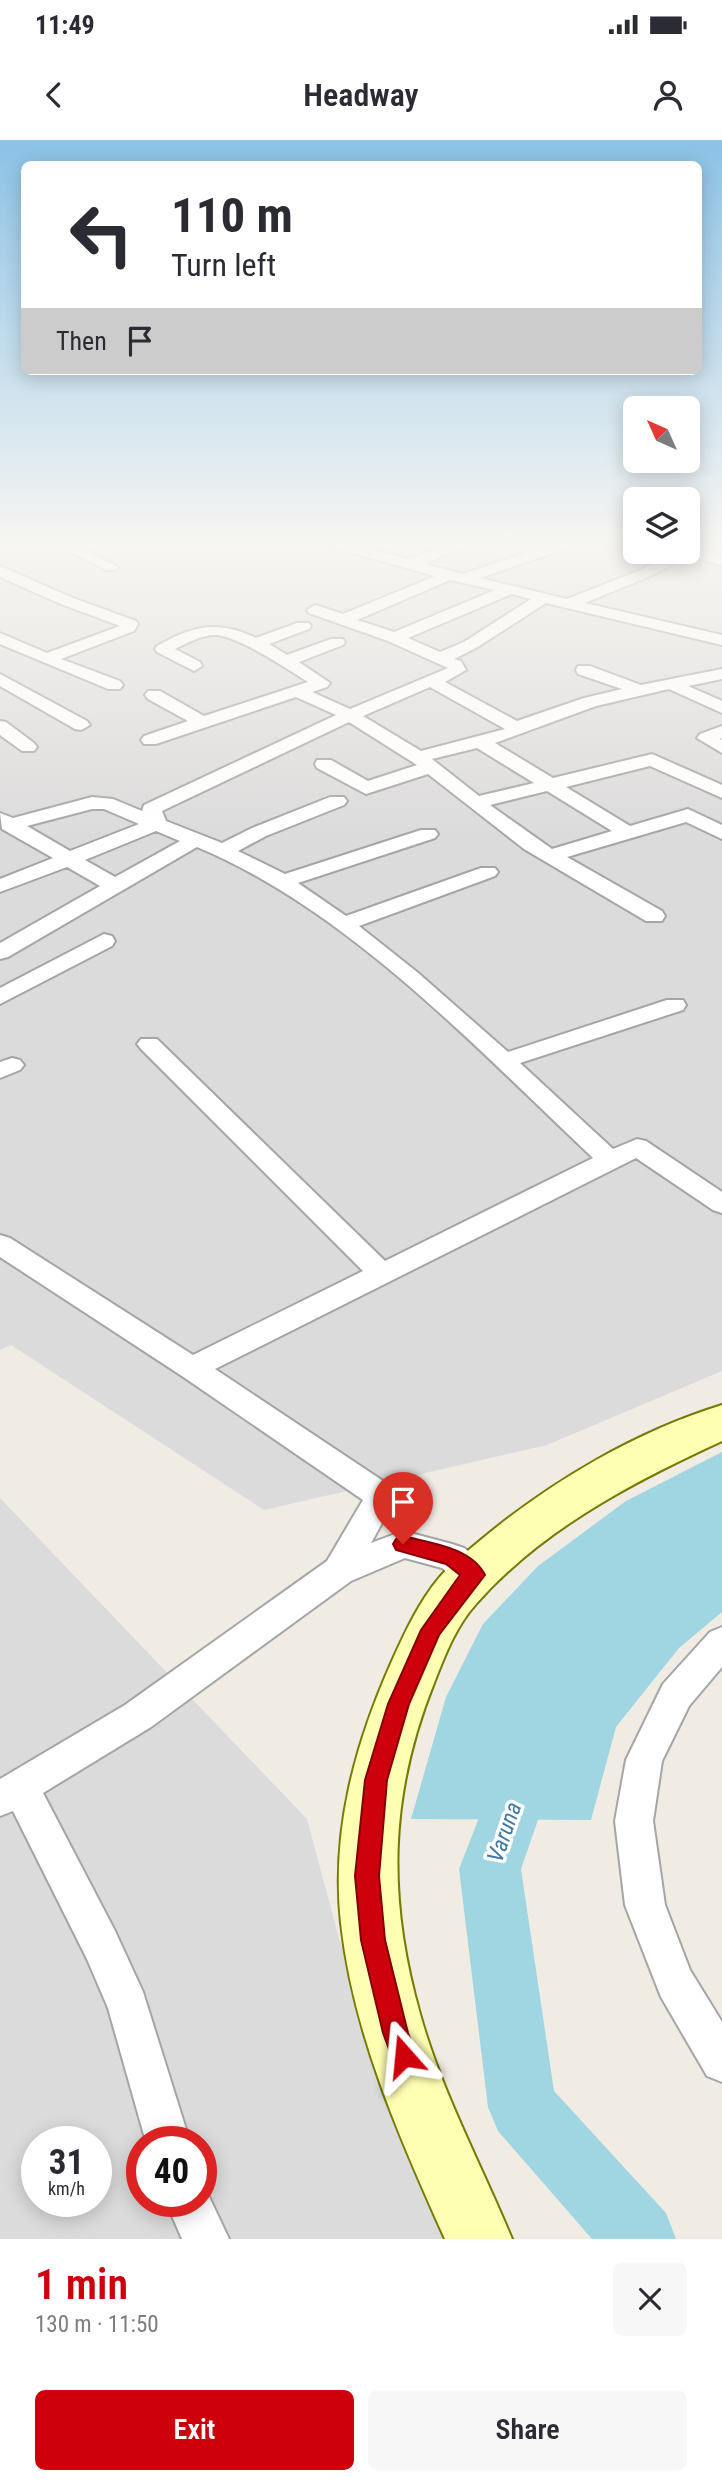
<!DOCTYPE html>
<html lang="en">
<head>
<meta charset="utf-8">
<style>
  body { margin:0; font-family:"Roboto Condensed",sans-serif; background:#f7f7f7; color:#2b2b33; height:100vh; display:flex; flex-direction:column; font-size:26px; white-space:nowrap }
  * { box-sizing:border-box; margin:0 }
  p { font-size:23px; color:#7c7c81 }
  .icon { flex:none; width:38px; height:38px; fill:none; stroke:currentColor; stroke-width:2; stroke-linecap:round; stroke-linejoin:round }
  .map { position:relative; height:2099px; overflow:hidden }
  .details { display:flex; flex-direction:column; background:#fff; flex:1 }
  .details>* { flex:none }
  .guide { position:absolute; left:21px; top:21px; width:681px; height:214px; border-radius:10px; box-shadow:0 4px 18px #0003; background:#fff; color:#2b2b33; overflow:hidden }
  .needle { width:46px; rotate:315deg }
  .fabs { position:absolute; left:623px; top:256px; display:grid; gap:14px }
  .fabs a { display:grid; place-items:center; width:77px; height:77px; border-radius:10px; background:#fff; box-shadow:0 4px 18px #0003; font-size:35px }
  .speed { position:absolute; left:21px; top:1986px; display:flex; gap:14px; font-size:35px; font-weight:700; text-align:center }
  .speed>* { display:grid; place-content:center; width:91px; height:91px; border-radius:50%; background:#fff; box-shadow:0 4px 18px #0003; line-height:1 }
  .speed small { font-size:18px; font-weight:400 }
  .speed .limit { border:10px solid #d22; background:#fff; color:#111 }
  .pin { position:absolute; display:grid; place-items:center; width:60px; height:60px; color:#fff; margin:-72px -30px; border-radius:50% 50% 50% 0; rotate:-45deg; box-shadow:0 0 7px #0007 }
  .pin .icon { rotate:45deg }
  .me { position:absolute; width:77px; margin:-38px; rotate:342deg; stroke-linejoin:round; filter:drop-shadow(0 0 5px #0008) }
  .turn { display:flex; align-items:center; gap:24px; height:147px; padding:0 35px; font-size:32px }
  .turn .icon { width:91px; height:91px; stroke-width:2.5 }
  .turn b { display:block; font-size:49px; line-height:60px }
  .then { display:flex; align-items:center; height:66px; padding:0 35px; background:#0003; gap:14px; font-size:26px }
  .round { display:grid; place-items:center; flex:none; width:74px; height:74px; border-radius:10px; background:#f7f7f7 }
  .headline { display:flex; align-items:center; justify-content:space-between; height:119px; padding:0 35px }
  h1 { font-size:42px; font-weight:600; line-height:52px; color:#cd000b }
  .action { display:flex; gap:14px; margin-top:auto; padding:14px 35px }
  .action a { flex:1; height:80px; border-radius:10px; background:#cd000b; color:#fff; font-size:28px; font-weight:600; line-height:80px; text-align:center }
  .action a+a { background:#f7f7f7; color:#2b2b33 }
  .status { display:flex; justify-content:space-between; align-items:center; height:49px; padding:0 35px; background:#fff; direction:ltr }
  .status svg { height:19px; fill:currentColor }
  header { display:flex; justify-content:space-between; align-items:center; height:91px; padding:0 35px; background:#fff; font-size:32px; font-weight:600 }
  .map>svg:first-child { display:block }
</style>
</head>
<body>
<div class="status"><b>11:49</b><svg viewBox="0 0 49 12"><path d="M0 12V9h3v3zM5 12V6h3v6zM10 12V3h3v9zM15 12V0h3v12zM26 1h20v11H26zM47 4h2v5h-2z"/></svg></div>
<header><svg class="icon" aria-label="back" viewBox="0 0 24 24"><path d="M15 5l-7 7 7 7"/></svg>Headway<svg class="icon" aria-label="person" viewBox="0 0 24 24"><circle cx="12" cy="8" r="4"/><path d="M4 21q1-7 8-7t8 7"/></svg></header>
<div class="map">
<svg width="722" height="2099" viewBox="0 0 722 2099">
  <rect width="100%" height="100%" fill="#f0ebe3"/>
  <!-- residential -->
  <g fill="#dcdbdb" fill-rule="evenodd">
    <path d="M0,403H635V411H688V403H722V1231L547,1305L264,1370L11,1205L0,1210Z"/>
    <path d="M0,1358L307,1679L343,1813L455,2099H0ZM37,2002H96V2062H37ZM142,2002H201V2062H142Z"/>
  </g>
  <!-- water -->
  <path fill="#a0d6e2" d="M722,1312V1472L679,1508L616,1587L591,1680L411,1679L446,1557L483,1484L538,1426L626,1361Z"/>
  <g fill="none" stroke-linecap="round" stroke-linejoin="round">
    <!-- river -->
    <path fill="#a0d6e2" fill-rule="evenodd" d="M528,1599L549,1606L557,1625L521,1729L554,1951L666,2073L676,2099H592L498,1991L488,1967L459,1729L507,1606Z"/>
    <!-- street casing -->
    <g stroke="#a5a5a5" stroke-width="4">
      <g id="street">
        <path d="M53,403H72L118,427L116,430H106Z"/>
        <path d="M326,403H349L408,419L453,403H474L424,424L463,434L555,403H576L574,406L480,438L567,459L643,429L674,411H688V407L722,416V425L688,416L653,435L585,463L722,495V505L546,463L476,508L454,519L461,521L466,530L445,542L517,581L584,558L622,549L578,534L576,530L578,526H590L641,545L722,529V539L688,546L722,561V573L669,549L596,566L495,603L553,638L652,614L722,645V658L650,626L566,647L630,686L688,669L722,685V699L686,682L567,717L662,771L665,776L662,781H646L524,709L428,634L366,654L317,628L315,624L317,620H331L368,641L417,625L349,582L162,671L166,681L222,703L252,688L330,657H344L347,661L344,665L266,696L238,711L285,734L421,690H435L438,694L435,698L298,743L346,776L481,728H495L498,732L495,736L359,786L417,832L508,912L667,860H683L686,865L683,870L520,923L613,1009L637,999L646,1001L722,1052V1073L713,1070L636,1018L215,1229L392,1347L397,1356L371,1403L403,1391L452,1404L464,1408L487,1425L492,1435L487,1445L475,1449L463,1445L442,1428L405,1418L351,1441L151,1587L43,1653L115,1791L143,1852L190,2002H146L108,1868L87,1819L13,1671L0,1676V1639L125,1565L327,1421L363,1360L182,1236L0,1117V1095L10,1098L193,1215L363,1131L141,909L137,904L141,899H157L385,1121L593,1018C475,907 348,770 197,707L8,817L0,819V803L100,746L67,727L0,752V739L53,718L2,689L0,673L13,678L92,657L113,659L142,671L144,665L336,575L296,557L156,604H144L141,600L144,596L188,581L148,559L145,555L148,551H160L204,576L308,542C288,529 238,496 216,495C203,494 187,503 175,509L200,522L202,526L194,531L157,512L155,509L157,506C193,485 219,480 256,498L297,483H309L311,486L309,489L269,504L287,515L331,499H343L345,502L343,505L299,522L330,543L327,547L312,552L350,569L448,528L388,501L309,473L307,470L315,465L343,474L435,436L328,406ZM450,440L495,450L394,492L357,480ZM512,454L531,459L464,502L440,512L408,498ZM430,547L505,589L421,611L363,576ZM477,608L534,643L479,656L432,619ZM547,651L612,691L552,709L490,665ZM92,669H104L139,684L70,711L27,686ZM156,691L180,701L115,737L85,720Z"/>
        <path d="M0,426L73,458L136,481L138,484L134,491L61,519L120,541L123,545L120,549H108L0,504V493L47,513L120,486L61,464L0,437Z"/>
        <path d="M0,534L87,581L90,585L81,590L75,589L0,546Z"/>
        <path d="M0,581L6,582L34,603L37,607L34,611H22L0,595Z"/>
        <path d="M722,586V598L720,599L722,600V613L697,598L700,594Z"/>
        <path d="M104,794L112,796L115,801L112,806L0,864V848Z"/>
        <path d="M12,918L20,920L24,925L20,930L0,938V922Z"/>
        <path d="M722,1487V1527L689,1566L662,1621L653,1681L665,1765L690,1830L722,1882V1942L707,1936L661,1857L625,1765L615,1681L626,1620L663,1544L710,1492Z"/>
        <path d="M201,2045L204,2046L229,2099H182L166,2062H201Z"/>
      </g>
    </g>
    <!-- secondary casing -->
    <g stroke="#747b00" stroke-width="4">
      <path id="secondary" d="M722,1265V1301C633,1342 542,1389 476,1464C456,1486 445,1515 434,1543C389,1655 387,1758 420,1874C442,1953 481,2024 512,2099H445C400,1999 353,1893 341,1783C331,1691 355,1604 392,1521C405,1492 419,1462 439,1438C452,1423 468,1411 482,1399C552,1341 635,1292 722,1265Z"/>
    </g>
    <!-- street -->
    <use href="#street" fill="#fff" fill-rule="evenodd"/>
    <!-- secondary -->
    <use href="#secondary" fill="#ffffb3" fill-rule="evenodd"/>
  </g>
  <!-- sky -->
  <linearGradient id="sky" x2="0" y2="1"><stop stop-color="#8bc2e6"/><stop offset="0.58" stop-color="#f8f6f2"/><stop offset="1" stop-color="#f8f6f2" stop-opacity="0"/></linearGradient>
  <rect width="722" height="697" fill="url(#sky)"/>
  <!-- route -->
  <path fill="#cd000b" stroke="#850007" stroke-width="2" d="M403,1396C430,1403 471,1407 485,1435L439,1495L409,1564L387,1640L379,1736L385,1800L408,1893L417,1916L413,1925L404,1928L395,1925L383,1893L361,1800L355,1736L365,1640L388,1564L421,1490L460,1435L446,1424L396,1410L393,1404L396,1399Z"/>
  <g text-anchor="middle" stroke-width="7" stroke-linejoin="round" paint-order="stroke">
    <!-- near-water labels -->
    <g font-size="23" font-style="italic" fill="#3d78a6" stroke="#fff">
      <text transform="translate(504 1692) rotate(-71)" y="8">Varuna</text>
    </g>
  </g>
</svg>
<div class="fabs">
<a><svg class="needle" viewBox="-14 -14 28 28"><path d="M0-13l5 13h-10z" fill="#e53935"/><path d="M0 13l5-13h-10z" fill="#7c7c81"/></svg></a>
<a><svg class="icon" aria-label="layers" viewBox="0 0 24 24"><path d="M12 4l9 5-9 5-9-5zM3 14l9 5 9-5"/></svg></a>
</div>
<div class="speed"><div>31<small>km/h</small></div><div class="limit">40</div></div>
<div class="pin" style="left:403px;top:1404px;background:#d93025"><svg class="icon" aria-label="arrive" viewBox="0 0 24 24"><path d="M6 21V4h12l-3 4 3 4H6"/></svg></div>
<svg class="me" style="left:404px;top:1916px" viewBox="-20 -20 40 40"><path d="M0-17L14 15 0 8-14 15z" fill="#cd000b" stroke="#fff" stroke-width="4"/></svg>
<div class="guide">
<div class="turn"><svg class="icon" aria-label="left" viewBox="0 0 24 24"><path d="M17 20v-9H6M10 6l-5 5 5 5"/></svg><div><b>110 m</b>Turn left</div></div>
<div class="then">Then<svg class="icon" aria-label="arrive" viewBox="0 0 24 24"><path d="M6 21V4h12l-3 4 3 4H6"/></svg></div>
</div>
</div>
<section class="details">
<div class="headline"><div><h1>1 min</h1><p>130 m · 11:50</p></div><a class="round"><svg class="icon" aria-label="close" viewBox="0 0 24 24"><path d="M6 6l12 12M18 6L6 18"/></svg></a></div>
<div class="action"><a>Exit</a><a>Share</a></div>
</section>
</body>
</html>
